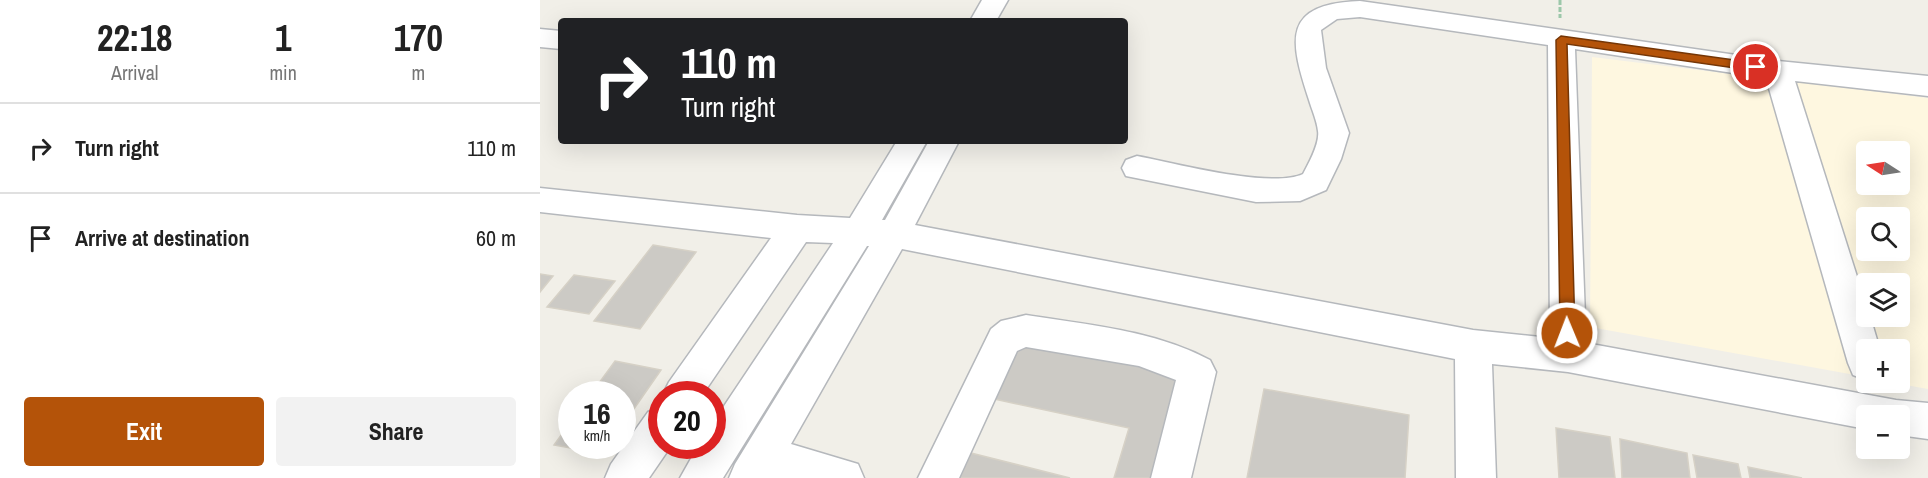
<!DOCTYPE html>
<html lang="en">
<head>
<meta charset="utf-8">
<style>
  body { margin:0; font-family:"Archivo Narrow",sans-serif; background:#f2f2f2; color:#222; height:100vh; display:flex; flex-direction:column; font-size:22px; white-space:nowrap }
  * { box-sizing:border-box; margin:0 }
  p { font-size:20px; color:#767676 }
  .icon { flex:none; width:33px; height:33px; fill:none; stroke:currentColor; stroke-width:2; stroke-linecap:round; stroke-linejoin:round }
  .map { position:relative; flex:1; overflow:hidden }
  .drawer { display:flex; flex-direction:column; background:#fff; width:540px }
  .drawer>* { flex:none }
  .guide { position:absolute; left:18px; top:18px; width:570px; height:126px; border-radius:6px; box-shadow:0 6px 24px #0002; background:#202124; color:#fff; overflow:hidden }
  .needle { width:39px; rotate:282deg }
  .fabs { position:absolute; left:1316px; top:141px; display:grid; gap:12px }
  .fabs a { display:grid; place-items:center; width:54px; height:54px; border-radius:6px; background:#fff; box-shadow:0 6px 24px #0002; font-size:30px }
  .speed { position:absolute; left:18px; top:381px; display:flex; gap:12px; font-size:30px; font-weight:700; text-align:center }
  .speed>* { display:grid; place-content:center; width:78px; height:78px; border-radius:50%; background:#fff; box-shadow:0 6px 24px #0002; line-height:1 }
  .speed small { font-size:15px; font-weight:400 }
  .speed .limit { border:9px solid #d22; background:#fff; color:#111 }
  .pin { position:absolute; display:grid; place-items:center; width:51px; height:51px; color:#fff; margin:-26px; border:3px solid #fff; border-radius:50%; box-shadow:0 2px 6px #0007 }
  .me { position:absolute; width:66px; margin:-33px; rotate:359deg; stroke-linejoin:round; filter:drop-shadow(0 0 4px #0008) }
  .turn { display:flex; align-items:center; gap:21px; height:126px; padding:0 24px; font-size:27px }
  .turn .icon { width:78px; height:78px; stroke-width:2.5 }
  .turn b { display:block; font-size:42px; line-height:51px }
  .eta { display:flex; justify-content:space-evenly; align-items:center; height:102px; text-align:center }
  .eta b { font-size:36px; font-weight:700; line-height:42px }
  .cta { display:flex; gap:12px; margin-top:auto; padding:12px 24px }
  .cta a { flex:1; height:69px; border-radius:6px; background:#b45309; color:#fff; font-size:24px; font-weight:700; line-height:69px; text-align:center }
  .cta a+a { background:#f2f2f2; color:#222 }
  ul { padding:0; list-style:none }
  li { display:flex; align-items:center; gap:18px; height:90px; padding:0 24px; border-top:2px solid #e0e0e0 }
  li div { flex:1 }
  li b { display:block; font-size:22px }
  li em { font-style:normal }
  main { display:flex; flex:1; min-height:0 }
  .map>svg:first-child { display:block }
</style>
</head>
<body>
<main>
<section class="drawer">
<div class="eta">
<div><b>22:18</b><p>Arrival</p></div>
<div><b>1</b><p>min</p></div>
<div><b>170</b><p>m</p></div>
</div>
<ul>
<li><svg class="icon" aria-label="right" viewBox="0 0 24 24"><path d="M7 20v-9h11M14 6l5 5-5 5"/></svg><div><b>Turn right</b></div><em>110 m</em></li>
<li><svg class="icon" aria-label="arrive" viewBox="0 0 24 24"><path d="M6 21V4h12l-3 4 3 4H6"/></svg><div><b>Arrive at destination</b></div><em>60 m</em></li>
</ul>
<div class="cta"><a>Exit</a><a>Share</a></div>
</section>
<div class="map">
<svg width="1388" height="478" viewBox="0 0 1388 478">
  <rect width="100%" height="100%" fill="#f1efe8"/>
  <!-- commercial -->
  <path fill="#fef7e0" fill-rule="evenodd" d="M1052,57L1388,98V389L1354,383L1359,382V350H1326V377L1050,327ZM1326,152H1359V184H1326ZM1326,218H1359V250H1326ZM1326,284H1359V316H1326Z"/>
  <!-- building -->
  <g fill="#cccac5" stroke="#d6d1c6" stroke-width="1.5">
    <path d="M113,245L156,252L100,329L54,321Z"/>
    <path d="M0,274L13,276L0,292Z"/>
    <path d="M34,275L75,281L49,314L7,307Z"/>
    <path d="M483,336L653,372L623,478H574L589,428L454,399Z"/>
    <path d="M75,361L121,370L82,426V394H51Z"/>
    <path d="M724,389L869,415L865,478H707Z"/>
    <path d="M32,420V446H69L63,454L14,445Z"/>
    <path d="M1016,428L1070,437L1075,478H1019Z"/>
    <path d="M1080,439L1147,453L1150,478H1082Z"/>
    <path d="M431,453L530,478H420Z"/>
    <path d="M1153,455L1198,464L1201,478H1157Z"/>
    <path d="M1208,467L1262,478H1210Z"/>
  </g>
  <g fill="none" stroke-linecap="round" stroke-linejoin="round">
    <!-- minor casing -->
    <g stroke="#b5b8bc" stroke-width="3">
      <g id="minor">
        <path d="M442,0H468L456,21H430Z"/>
        <path d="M820,1L1238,61L1388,76V96L1255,81L1326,305V316H1330L1340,350H1326V380L1313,375L1308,363L1226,78L1035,49L1046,343L1356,400L1388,403V439L1359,435V416H1326V429L1028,372L952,364L956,478H916L915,359L362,249L251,444L318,464L324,478H189L195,464L329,246H327L183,478H140L158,446H172V424L293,243L266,242L163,394H123L129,382L231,238L0,212V188L257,215L310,218L357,141H387L342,220H345L389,141H419L375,225L933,330L1010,338L1008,45L820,17L797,19L781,30L786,68L809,133L801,159L786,190L760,201L716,202L586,176L582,168L586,160L597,156C635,163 730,189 763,174C769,163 780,143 778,131C777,121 772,110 769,100C749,39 742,4 820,1Z"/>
        <path d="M0,29L21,31V49L0,47Z"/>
        <path d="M486,315C549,325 613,330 670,360L676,372L651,478H611L636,380L599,366L486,347L477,351L419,478H378L451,329L461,321Z"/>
        <path d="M122,407V446H131L109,478H65L71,464L108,412Z"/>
      </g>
    </g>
    <!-- path -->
    <path stroke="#9cc7a9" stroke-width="3" stroke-dasharray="5 2" stroke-linecap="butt" d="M1020,0V18"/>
    <!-- minor -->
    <use href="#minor" fill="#fff" fill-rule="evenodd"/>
  </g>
  <!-- route -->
  <path fill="#b45309" stroke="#753606" stroke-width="1.5" d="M1021,36L1216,63L1222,67L1216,71L1027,44L1035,333L1033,338L1027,340L1022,338L1020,333L1016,40Z"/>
</svg>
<div class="fabs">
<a><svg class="needle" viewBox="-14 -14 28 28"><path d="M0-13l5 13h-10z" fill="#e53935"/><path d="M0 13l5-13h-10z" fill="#767676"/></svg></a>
<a><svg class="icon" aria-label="search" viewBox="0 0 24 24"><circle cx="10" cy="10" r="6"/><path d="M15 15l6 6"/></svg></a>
<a><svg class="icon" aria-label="layers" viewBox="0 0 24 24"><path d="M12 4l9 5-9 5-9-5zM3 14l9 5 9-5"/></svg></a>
<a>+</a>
<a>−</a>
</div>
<div class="speed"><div>16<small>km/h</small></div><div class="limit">20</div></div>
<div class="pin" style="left:1216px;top:67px;background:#d93025"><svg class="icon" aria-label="arrive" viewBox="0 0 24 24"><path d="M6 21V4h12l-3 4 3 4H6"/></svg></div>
<svg class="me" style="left:1027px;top:333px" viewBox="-20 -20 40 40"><circle r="17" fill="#b45309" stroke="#fff" stroke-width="3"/><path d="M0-11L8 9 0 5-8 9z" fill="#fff"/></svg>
<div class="guide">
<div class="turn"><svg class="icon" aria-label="right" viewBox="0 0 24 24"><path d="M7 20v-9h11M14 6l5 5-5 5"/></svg><div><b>110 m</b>Turn right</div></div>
</div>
</div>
</main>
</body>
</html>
